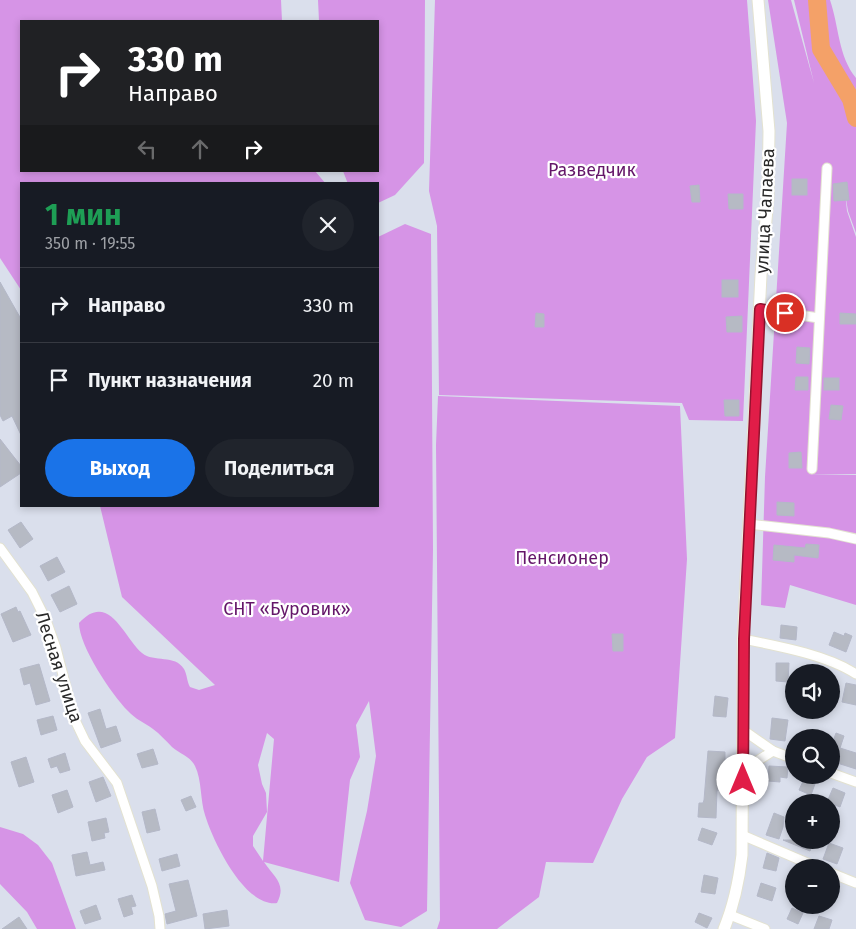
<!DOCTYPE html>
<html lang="ru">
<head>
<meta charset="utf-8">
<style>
  body { margin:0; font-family:"Fira Sans",sans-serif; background:#20242c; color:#f1f3f6; height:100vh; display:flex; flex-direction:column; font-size:19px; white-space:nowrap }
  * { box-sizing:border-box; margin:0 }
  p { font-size:16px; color:#9ea1a6 }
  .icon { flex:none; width:28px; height:28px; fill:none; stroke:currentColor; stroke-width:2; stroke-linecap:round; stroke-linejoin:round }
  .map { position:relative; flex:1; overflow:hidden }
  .side { position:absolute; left:20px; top:182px; width:359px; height:325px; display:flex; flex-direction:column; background:#171b24; border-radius:0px; box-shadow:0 2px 8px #0003 }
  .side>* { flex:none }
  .top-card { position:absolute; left:20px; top:20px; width:359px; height:152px; border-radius:0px; box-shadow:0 2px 8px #0003; background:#202124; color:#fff; overflow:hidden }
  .fabs { position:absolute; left:785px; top:664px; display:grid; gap:10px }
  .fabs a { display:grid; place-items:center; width:55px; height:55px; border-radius:50%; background:#171b24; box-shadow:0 2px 8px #0003; font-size:25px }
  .pin { position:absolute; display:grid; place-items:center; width:42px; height:42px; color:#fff; margin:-21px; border:2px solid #fff; border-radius:50%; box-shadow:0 1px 5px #0007 }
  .me { position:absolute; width:55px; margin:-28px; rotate:0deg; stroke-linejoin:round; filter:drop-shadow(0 0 4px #0008) }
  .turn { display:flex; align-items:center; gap:18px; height:105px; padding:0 25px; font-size:22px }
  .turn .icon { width:65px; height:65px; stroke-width:2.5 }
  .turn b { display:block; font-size:35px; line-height:42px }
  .lanes { display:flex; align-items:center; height:48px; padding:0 25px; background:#0003; justify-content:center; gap:25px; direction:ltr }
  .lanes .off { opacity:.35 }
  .round { display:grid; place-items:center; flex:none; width:52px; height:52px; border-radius:26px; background:#20242c }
  .head { display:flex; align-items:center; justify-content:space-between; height:85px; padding:0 25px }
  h1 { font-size:30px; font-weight:700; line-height:38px; color:#1e9e55 }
  .button { display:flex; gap:10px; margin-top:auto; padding:10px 25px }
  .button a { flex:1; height:58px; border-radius:30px; background:#1a73e8; color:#fff; font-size:20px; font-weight:700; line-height:58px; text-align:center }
  .button a+a { background:#20242c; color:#f1f3f6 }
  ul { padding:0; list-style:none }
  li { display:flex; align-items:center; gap:15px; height:75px; padding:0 25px; border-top:1px solid #363941 }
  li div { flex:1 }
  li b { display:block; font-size:19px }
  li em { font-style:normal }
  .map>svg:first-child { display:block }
</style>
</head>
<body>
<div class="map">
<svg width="856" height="929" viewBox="0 0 856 929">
  <rect width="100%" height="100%" fill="#dadfec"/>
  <!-- green -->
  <g fill="#d694e6" fill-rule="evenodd">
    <path d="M0,0H281L282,21H21V171H315L326,184H21V290L0,258Z"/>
    <path d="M318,0H425L424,163L395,195L378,203V184H348L343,171H378V21H319Z"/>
    <path d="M435,0H747L756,121L743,421L689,420L682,403L439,395L437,226L429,191Z"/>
    <path d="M768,0H791L814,83L794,0H830C839,26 838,56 856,78V233L848,211L845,193L847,211L856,237V474L806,475H856V605L790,585L785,608L761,605L765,477L787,123Z"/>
    <path d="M405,224L431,234L433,549L427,911L401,927L365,920L350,883L367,811L376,756L369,701L356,725L360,757L350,780L339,882L264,862C274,877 287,884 277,903C244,907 213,841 205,815C200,800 202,780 195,766C191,757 180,754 172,747C166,741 160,734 153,729C145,723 135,719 128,711C112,695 79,646 79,623C109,590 124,638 142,653C154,663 175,654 184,669C187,674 187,682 190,687L199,690L215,685L122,597L100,506H378V237ZM267,733L274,739L263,861L253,846V836L267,812L266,793L262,784L258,765Z"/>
    <path d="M438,396L680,406L687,559L675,738L647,757L622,799L593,863L546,862L539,897L497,929H437L440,920L436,445Z"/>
    <path d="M0,827L23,834L38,845L52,863L76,929H37L27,912L0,884Z"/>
  </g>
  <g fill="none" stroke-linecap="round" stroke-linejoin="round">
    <!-- river -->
    <path stroke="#f4a168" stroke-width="18" d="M817,0L821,49L851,99L856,118"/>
  </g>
  <!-- building -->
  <g fill="#b6bac4" stroke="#b4b8c8">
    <rect x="792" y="179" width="15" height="16"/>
    <path d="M847,182L849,200L834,201L833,184Z"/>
    <path d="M699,185L700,202H692L690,186Z"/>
    <path d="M728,194H743V209H729Z"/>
    <rect x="722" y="280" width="16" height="17"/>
    <path d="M0,282L21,319V435L12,416L3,421L0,415Z"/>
    <path d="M536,313L544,314V327H535Z"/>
    <path d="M840,313L856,314V324H840Z"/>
    <path d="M742,316V332H727L726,317Z"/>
    <path d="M797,347L810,348L809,364L796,363Z"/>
    <path d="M796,377H808V390H795Z"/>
    <rect x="824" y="378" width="15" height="12"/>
    <path d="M724,400H739V416H725Z"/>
    <path d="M831,405L843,406L841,420L829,419Z"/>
    <path d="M0,439L21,466V473L0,487Z"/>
    <path d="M801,452L802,468H789V453Z"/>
    <path d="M777,502L794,503V516L777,515Z"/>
    <path d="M21,522L33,539L20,548L8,530Z"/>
    <path d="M806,544L819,545L818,558L794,555V562L773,560L774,545L805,548Z"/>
    <path d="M57,557L65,572L48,581L40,566Z"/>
    <path d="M69,586L77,604L60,612L51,595Z"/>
    <path d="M16,607L18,612L20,611L31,635L13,642L1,614Z"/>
    <path d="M781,625L797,627L796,640L780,638Z"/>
    <path d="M834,632L844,636L845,633L852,636L846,652L829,645Z"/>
    <path d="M612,634H623V651H613Z"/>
    <path d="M776,663H789L788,682L776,681Z"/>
    <path d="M39,664L50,701L36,705L30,683L24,685L20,669Z"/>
    <path d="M846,683L856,685V705L842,702Z"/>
    <path d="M715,696L728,698L726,717L713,716Z"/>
    <path d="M100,709L106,729L116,726L121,741L101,748L88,713Z"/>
    <path d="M53,716L57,730L41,735L37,720Z"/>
    <path d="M772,718L788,720L785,741L770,739Z"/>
    <path d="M836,733L844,736L840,748L856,753V769L831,761V747Z"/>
    <path d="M153,749L158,764L142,768L137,754Z"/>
    <path d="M708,751L725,752V771L721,770V790H717L716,818L698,817L699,803H703L704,800Z"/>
    <path d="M65,753L70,770L60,773L57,766L51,768L48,759Z"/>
    <path d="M26,757L34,782L19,787L11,762Z"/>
    <path d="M769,766L788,767L787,778L780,777V782L768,781Z"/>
    <path d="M103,777L111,796L96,802L89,782Z"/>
    <path d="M805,777L816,781L811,795L799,790Z"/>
    <path d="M833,788L845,793L840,807L827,802Z"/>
    <path d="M67,790L73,807L58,813L52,795Z"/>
    <path d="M191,796L196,807L186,811L181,800Z"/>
    <path d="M155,809L160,830L147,833L142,812Z"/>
    <path d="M774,813L784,817L783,827L779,839L766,835Z"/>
    <path d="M106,818L109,832L104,833L105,838L92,841L88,822Z"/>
    <path d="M702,828L717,833L712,845L698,840Z"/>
    <path d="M783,840H814L810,851Z"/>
    <path d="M829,843L843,848L837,864L823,859Z"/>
    <path d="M87,852L90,865L103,862L105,870L76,876L72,855Z"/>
    <path d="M767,853L779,858L776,871L763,868Z"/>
    <path d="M177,854L180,866L162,871L159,859Z"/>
    <path d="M704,875L718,878L715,894L701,892Z"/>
    <path d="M188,880L197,916L167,924L165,914L176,911L169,884Z"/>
    <path d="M761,883L776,888L772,901L757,896Z"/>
    <path d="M132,895L136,906L131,907L133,914L124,917L118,899Z"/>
    <path d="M96,905L101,919L85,924L80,911Z"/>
    <path d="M792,908L803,913L798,924L787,919Z"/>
    <path d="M227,910L229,926L205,929L203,914Z"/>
    <path d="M699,913L712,918L707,928L695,922Z"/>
    <path d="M819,916L832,920L829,929H814Z"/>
    <path d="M19,917L27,929H2Z"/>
  </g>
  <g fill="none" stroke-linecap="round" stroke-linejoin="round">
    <!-- minor casing -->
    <g stroke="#e3e2d0" stroke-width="11">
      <g id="minor">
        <path d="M759,309L819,318"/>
        <path d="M812,469L827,168"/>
        <path d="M748,524L829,533L856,539"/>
        <path d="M0,548L32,592L46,620L56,648L74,718L85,741L117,783L152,886L159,916L160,929"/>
        <path d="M743,639C778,646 827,655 856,674"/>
        <path d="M743,730L773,751L794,759"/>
        <path d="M743,770L773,751"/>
        <path d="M831,773L856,782"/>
        <path d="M742,835L819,868"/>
        <path d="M831,873L856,883"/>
        <path d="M730,915L765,929"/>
      </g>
    </g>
    <!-- tertiary casing -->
    <g stroke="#e3e2d0" stroke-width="13">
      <path id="tertiary" d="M724,929C734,905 739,880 742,855L743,639L761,275L768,198L769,131L758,0"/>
    </g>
    <!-- minor -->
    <use href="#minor" stroke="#fff" stroke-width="9"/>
    <!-- tertiary -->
    <use href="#tertiary" stroke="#fff" stroke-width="11"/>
  </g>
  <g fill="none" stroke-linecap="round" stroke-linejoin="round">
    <!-- route casing -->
    <g stroke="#92132f" stroke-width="12">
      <path id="route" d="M743,780L744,639L760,309L785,313"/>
    </g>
    <!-- route -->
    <use href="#route" stroke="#e11d48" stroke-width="9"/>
  </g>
  <g text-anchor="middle" stroke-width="4.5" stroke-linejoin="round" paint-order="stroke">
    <!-- park labels -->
    <g font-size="18" fill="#641669" stroke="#fff">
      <text x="592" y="176">Разведчик</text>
      <text x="562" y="564">Пенсионер</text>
      <text x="287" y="615">СНТ «Буровик»</text>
    </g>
    <!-- street labels -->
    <g font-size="18" fill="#292929" stroke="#fff">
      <text transform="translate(765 211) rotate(-87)" y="6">улица Чапаева</text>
      <text transform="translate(59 667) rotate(72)" y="6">Лесная улица</text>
    </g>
  </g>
</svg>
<div class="fabs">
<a><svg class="icon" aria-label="sound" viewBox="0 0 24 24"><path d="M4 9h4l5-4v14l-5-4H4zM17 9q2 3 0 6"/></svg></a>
<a><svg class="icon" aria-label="search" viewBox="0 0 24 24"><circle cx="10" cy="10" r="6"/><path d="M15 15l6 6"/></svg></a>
<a>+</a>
<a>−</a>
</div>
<div class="pin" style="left:785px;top:313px;background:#d93025"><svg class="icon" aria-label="arrive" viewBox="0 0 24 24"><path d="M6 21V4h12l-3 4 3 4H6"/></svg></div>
<svg class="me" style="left:743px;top:780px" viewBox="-20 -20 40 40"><circle r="19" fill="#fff"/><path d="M0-13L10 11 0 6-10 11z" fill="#e11d48"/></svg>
<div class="top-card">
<div class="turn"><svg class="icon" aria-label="right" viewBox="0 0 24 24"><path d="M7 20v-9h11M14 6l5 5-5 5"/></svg><div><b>330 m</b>Направо</div></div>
<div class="lanes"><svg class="icon off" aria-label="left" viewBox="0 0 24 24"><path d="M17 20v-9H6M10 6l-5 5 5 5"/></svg><svg class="icon off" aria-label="ahead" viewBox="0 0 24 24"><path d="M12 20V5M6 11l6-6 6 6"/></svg><svg class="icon" aria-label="right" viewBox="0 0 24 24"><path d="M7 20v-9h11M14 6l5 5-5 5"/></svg></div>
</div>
<section class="side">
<div class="head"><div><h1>1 мин</h1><p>350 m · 19:55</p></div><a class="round"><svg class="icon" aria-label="close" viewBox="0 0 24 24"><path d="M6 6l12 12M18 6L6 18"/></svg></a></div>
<ul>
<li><svg class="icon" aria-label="right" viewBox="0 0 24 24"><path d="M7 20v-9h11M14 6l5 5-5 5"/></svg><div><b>Направо</b></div><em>330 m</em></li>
<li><svg class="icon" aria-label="arrive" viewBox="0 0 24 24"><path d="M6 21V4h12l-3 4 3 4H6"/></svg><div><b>Пункт назначения</b></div><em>20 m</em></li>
</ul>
<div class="button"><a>Выход</a><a>Поделиться</a></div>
</section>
</div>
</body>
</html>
